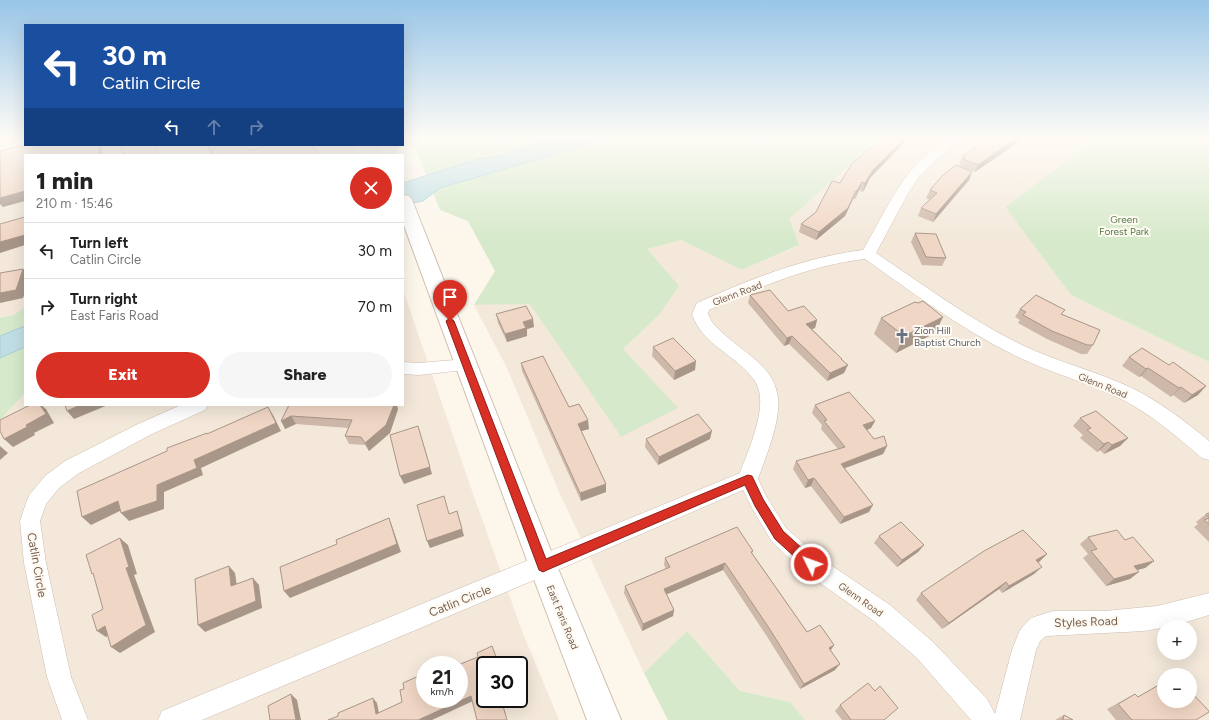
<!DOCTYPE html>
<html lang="en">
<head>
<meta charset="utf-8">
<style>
  body { margin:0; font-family:Figtree,sans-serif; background:#f6f6f6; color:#222; height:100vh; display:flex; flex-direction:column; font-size:15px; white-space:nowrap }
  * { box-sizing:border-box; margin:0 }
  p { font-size:13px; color:#767676 }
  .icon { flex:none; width:22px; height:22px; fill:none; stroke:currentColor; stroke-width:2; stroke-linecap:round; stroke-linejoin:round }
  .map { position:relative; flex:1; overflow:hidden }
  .sheet { position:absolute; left:24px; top:154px; width:380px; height:252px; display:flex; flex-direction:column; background:#fff; border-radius:0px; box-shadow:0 4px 16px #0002 }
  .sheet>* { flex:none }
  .hud { position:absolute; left:24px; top:24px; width:380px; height:122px; border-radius:0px; box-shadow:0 4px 16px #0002; background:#1a4fa0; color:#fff; overflow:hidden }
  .buttons { position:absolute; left:1157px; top:620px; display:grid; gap:8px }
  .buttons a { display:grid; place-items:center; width:40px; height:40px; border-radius:50%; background:#fff; box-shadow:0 4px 16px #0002; font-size:20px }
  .speed { position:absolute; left:416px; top:656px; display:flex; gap:8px; font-size:20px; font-weight:700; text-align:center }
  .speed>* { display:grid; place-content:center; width:52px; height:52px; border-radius:50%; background:#fff; box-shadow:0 4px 16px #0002; line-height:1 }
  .speed small { font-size:10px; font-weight:400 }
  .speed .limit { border:2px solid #111; border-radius:6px; background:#fff; color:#111 }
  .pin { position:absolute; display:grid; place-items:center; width:34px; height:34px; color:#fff; margin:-41px -17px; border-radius:50% 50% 50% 0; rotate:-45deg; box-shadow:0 0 4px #0007 }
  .pin .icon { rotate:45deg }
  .me { position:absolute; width:44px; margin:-22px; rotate:312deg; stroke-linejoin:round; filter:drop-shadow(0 0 3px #0008) }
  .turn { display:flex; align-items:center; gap:14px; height:84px; padding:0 12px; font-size:18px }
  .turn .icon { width:52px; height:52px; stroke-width:2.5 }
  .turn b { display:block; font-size:28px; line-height:34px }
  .lanes { display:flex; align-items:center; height:38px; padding:0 12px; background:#0003; justify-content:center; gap:20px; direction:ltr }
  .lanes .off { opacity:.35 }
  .round { display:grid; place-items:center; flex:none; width:42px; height:42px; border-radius:21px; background:#f6f6f6 }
  .summary { display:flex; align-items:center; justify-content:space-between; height:68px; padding:0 12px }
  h1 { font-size:24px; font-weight:800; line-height:30px }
  .button { display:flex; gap:8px; margin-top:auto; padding:8px 12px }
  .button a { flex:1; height:46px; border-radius:24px; background:#d93025; color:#fff; font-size:16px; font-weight:800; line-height:46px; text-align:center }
  .button a+a { background:#f6f6f6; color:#222 }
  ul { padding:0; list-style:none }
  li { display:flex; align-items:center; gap:12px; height:56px; padding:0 12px; border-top:1px solid #e0e0e0 }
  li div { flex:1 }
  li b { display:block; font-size:15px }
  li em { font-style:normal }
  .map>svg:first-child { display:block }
</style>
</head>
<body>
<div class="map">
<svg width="1209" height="720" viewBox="0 0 1209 720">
  <rect width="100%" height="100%" fill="#fcf6eb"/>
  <!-- residential -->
  <g fill="#f3e8da" fill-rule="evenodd">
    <path d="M0,138H25V145H356V155H25V320L0,329Z"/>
    <path d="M880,138H1098L1005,207L1071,295L1209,362V720H805L790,702L740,691L687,631L644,673L560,494L507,368L474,305L530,303L621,437L623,349L659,315L647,249L681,240L742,270L798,246L788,219ZM1164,627H1190V653H1164ZM1164,675H1190V701H1164Z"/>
    <path d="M403,290L472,491L522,631L559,720H0V420L25,393V405H403ZM425,665H459V699H425ZM485,665H519V699H485Z"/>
  </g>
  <!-- green -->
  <g fill="#d6e9ca">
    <path d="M420,138H880L789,219L799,245L742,270L681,240L647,249L679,286L659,315L623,349L678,408L621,437L530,304L474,305L495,271L468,221L440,210L412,140Z"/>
    <path d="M1098,138H1209V362L1071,295L1005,207Z"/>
    <path d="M25,307V393L0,420V318L14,315Z"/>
    <path d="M687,631L740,691L790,702L805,720H668L644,673Z"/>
  </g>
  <!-- water -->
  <g fill="#c0dfe5" stroke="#a7ced6">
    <path d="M556,138H610L440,188L423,201L403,205V183L478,159L507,154L536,143Z"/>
    <path d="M25,326V347L0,358V336Z"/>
  </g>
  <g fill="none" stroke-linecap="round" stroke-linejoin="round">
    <!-- street casing -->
    <g stroke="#cebeb1" stroke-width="1">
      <g id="street">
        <path d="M951,138H964L935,161L918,178L906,197L876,253C924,285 970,320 1022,345C1057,362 1096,371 1132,388C1160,402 1185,421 1209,441V460L1202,458C1176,436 1150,413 1119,398C1083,381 1045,371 1010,353C958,327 912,292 865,259C811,265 759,287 709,310L708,314L712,322C725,338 743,348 758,362C767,370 775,381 777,393C783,418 766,455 758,479L766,496L786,528L819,557L890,605L933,642L987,699L995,714L1012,650L1019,632L1024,625L1031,618L1053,611H1105L1157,606L1209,593V615L1173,626L1144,631L1046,636L1040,641L1036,650L1020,720H971L917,658L874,621L803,571L772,542L752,508L743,490L551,573L202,720H158L162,711L740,473C748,451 768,408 757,385C750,370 732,359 720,349C708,340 697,329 692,314L697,303C750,279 806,257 863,250C878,225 890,197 909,173C920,159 936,148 951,138Z"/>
        <path d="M467,359L473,361L476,365L473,369L419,375L403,374V362L419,363Z"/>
        <path d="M181,405H208L205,410L152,434L79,473L59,488L46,504L40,521L46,563L71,677L88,720H62L47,677L24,563L20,521L27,500L30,494L45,476L65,461L138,424Z"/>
      </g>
    </g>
    <!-- secondary casing -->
    <g stroke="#d0bfaf" stroke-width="2">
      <g id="secondary">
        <path d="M378,145H394L395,155H379Z"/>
        <path d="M403,195L409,196L412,200L557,566L621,720H587L529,566L403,223Z"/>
      </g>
    </g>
    <!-- street -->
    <use href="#street" fill="#fff" fill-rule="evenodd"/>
    <!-- secondary -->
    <use href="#secondary" fill="#fff" fill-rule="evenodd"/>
  </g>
  <!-- wall -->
  <g fill="#ceb8a9">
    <path d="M881,138H914L908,142L906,141L870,178L863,192L859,190L855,199H853L845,216L816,240L799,232L801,224L816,212L840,183Z"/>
    <path d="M1024,138L975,172L960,167L961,165L959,164L963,156Z"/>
    <path d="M206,145H245L250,151L314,148L322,155H212Z"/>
    <path d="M972,172L969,180L933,222L918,216L921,208L930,200L926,198L930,190Z"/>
    <path d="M915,233L946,258L942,266L922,265L911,242Z"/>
    <path d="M750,295L788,311L817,320L815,328L812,329L842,359V360L844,373L827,381L789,344L784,346L748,303Z"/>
    <path d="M1020,309L1093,345L1087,354H1081L1047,339L1018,323L1020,320L1015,317Z"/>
    <path d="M496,314L534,327L527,329V336L507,342L498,323Z"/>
    <path d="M943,317L935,333L896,353L874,334L881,318Z"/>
    <path d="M653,347L695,370L674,380L652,356Z"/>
    <path d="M1129,357L1198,395L1184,403L1173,395L1171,397L1141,376L1139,377L1122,366Z"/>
    <path d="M521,363L569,407L589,429L581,431L606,492L581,501L522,371Z"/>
    <path d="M289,405L398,409L390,433L369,451L365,445L349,444L345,436L348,428L296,424L285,429Z"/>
    <path d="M815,405L875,421L871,428L867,430L874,439L887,446L883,454L845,468L869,512L840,524L811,486L805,488L793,469L796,461L838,449L821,429L822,425L812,413Z"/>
    <path d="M1080,418L1128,438L1120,446L1104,454L1100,450L1097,452L1080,438L1083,435L1073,426Z"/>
    <path d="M646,439H710L658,465L645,447Z"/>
    <path d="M1209,513V542L1194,527L1198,524L1196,522L1206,514Z"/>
    <path d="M879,536L924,545L918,552L897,567L874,543Z"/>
    <path d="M1088,537L1125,540L1154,561L1145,568L1137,570L1130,579L1106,586L1083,558L1088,554L1080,544Z"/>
    <path d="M753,551L752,553L807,632L834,645L831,650L835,670L800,689L766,635L723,570L666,594L674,610L673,616L642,631L624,593L625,586L666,569L664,565L665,558Z"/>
    <path d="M1047,554L1038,563L1034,574L1002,593L999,589L942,629L916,600L921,593Z"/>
    <path d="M1164,682L1196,720H1116L1107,709L1135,694L1138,697Z"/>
    <path d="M840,705L885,720H842L835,711Z"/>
    <path d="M1064,715L1073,720H1055Z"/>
  </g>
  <!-- shaded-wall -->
  <g fill="#a89689">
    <path d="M905,138H907L906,141L870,178L863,192L865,183L873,170Z"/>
    <path d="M910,138H914L908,142Z"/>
    <path d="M1017,138H1024L975,172L978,165Z"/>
    <path d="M98,145H101L103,155H100Z"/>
    <path d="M972,172L969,180L933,222L936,214Z"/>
    <path d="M862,182L859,190L855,199L857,191Z"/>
    <path d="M25,191V201L3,207L0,204V198Z"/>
    <path d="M856,191L853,199L845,216L816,240L819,232Z"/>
    <path d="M25,235V245L0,253V242Z"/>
    <path d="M23,269L25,270V293L23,298L0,303V293Z"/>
    <path d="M943,317L935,333L896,353L904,336Z"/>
    <path d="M533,319L534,327L527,329V336L507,342L505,334L523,322Z"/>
    <path d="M817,320L815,328L804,332L806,324Z"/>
    <path d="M792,336L789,344L784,346L787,338Z"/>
    <path d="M696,361L695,370L674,380L675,371Z"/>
    <path d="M848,365L844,373L827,381L830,373Z"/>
    <path d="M1148,368L1141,376L1139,377L1146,369Z"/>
    <path d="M1206,386L1198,395L1184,403L1192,395Z"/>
    <path d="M1181,387L1171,397L1179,388Z"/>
    <path d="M40,405H41L46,409L54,423L34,433L35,435L13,447L4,439L26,425Z"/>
    <path d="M80,405H108L74,419L67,411Z"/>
    <path d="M394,405H397L398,409L390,433L369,451L365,443Z"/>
    <path d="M268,407L273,415L281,431L201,468L203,475L164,492V509L129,521L121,513L157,485L194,460Z"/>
    <path d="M291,416L296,424L285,429L281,421Z"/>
    <path d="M588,420L589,429L578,432V424Z"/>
    <path d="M875,421L871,428L860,433L863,425Z"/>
    <path d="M418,426L432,474L404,484L400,476Z"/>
    <path d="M712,431L710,439L658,465L659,457Z"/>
    <path d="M1128,438L1120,446L1104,454L1112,445Z"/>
    <path d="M1108,442L1100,450L1097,452L1104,444Z"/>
    <path d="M0,446L8,453L0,460Z"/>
    <path d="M887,446L883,454L837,471L841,464Z"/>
    <path d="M814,478L811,486L805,488L808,480Z"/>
    <path d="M606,484V492L581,501L580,493Z"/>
    <path d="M118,501L126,508L91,525L82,517Z"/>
    <path d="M873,505L869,512L840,524L844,517Z"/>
    <path d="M457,511L464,536L430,548L427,541Z"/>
    <path d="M389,518L392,526L401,552L290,598L284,591Z"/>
    <path d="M120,538L128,545L137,574L134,575L155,632L120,653L111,647L126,568Z"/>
    <path d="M924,545L918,552L897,567L902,560Z"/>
    <path d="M1047,554L1039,562L1028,568L1036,560Z"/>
    <path d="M1154,561L1145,568L1125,573L1134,566Z"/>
    <path d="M725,563L723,570L663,596L664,589Z"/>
    <path d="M229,566L235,573L238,593L231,586Z"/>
    <path d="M1042,567L1034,574L1002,593L1009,586Z"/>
    <path d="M1139,572L1130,579L1106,586L1114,579Z"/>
    <path d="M253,578L259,585L262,608L205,632L198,625Z"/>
    <path d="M1006,582L999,589L942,629L949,623Z"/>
    <path d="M674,610L673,616L642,631L643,624Z"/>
    <path d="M105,626L114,633L106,637L97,631Z"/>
    <path d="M834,645L830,651L829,648Z"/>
    <path d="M840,664L835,670L800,689L804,684Z"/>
    <path d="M291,694L297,700L301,720H296Z"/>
    <path d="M471,696L473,701L432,720H418Z"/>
    <path d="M373,698L377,703L380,719L376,714Z"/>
    <path d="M501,699H506L502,701L507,720Z"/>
  </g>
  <!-- building -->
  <g fill="#f0d6c4" stroke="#a89689">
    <path d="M881,138H905L873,170L865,183L862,182L857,191H856L848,208L819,232L801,224L816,212L832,181L840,183L851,165Z"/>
    <path d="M991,138H1017L978,165L963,159L965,158L963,156Z"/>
    <path d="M25,145H98L100,155H25V191L0,198V151Z"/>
    <path d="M120,145H154L161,155H124Z"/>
    <path d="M207,145H245L250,151L269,145H311L322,155H214Z"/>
    <path d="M956,165L972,172L936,214L921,208L937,193L930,190L943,175Z"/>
    <path d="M25,217V235L0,242V224Z"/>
    <path d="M915,233L936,234L946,258L926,257Z"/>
    <path d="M23,269L16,290L0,293V273Z"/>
    <path d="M770,290L788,311L804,306L817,320L806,324L842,359H841L848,365L830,373L792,336L787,338L750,295Z"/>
    <path d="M1036,295L1065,310L1061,314L1100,330L1093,345H1087L1052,331L1023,315L1026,312L1020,309Z"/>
    <path d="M923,301L943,317L904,336L881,318L915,302L918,303Z"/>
    <path d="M526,306L533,319L523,322L526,328L505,334L496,314Z"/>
    <path d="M673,338L696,361L675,371L653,347Z"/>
    <path d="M1142,348L1169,365L1173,362L1206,386L1192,395L1181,387L1179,388L1148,368L1146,369L1129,357Z"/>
    <path d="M543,356L569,407L579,404L588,420L578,424L606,484L580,493L521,363Z"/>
    <path d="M849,392L875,421L863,425L874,439L884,436L887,446L841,464L873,505L844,517L814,478L808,480L796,461L845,447L824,421L827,420L815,405Z"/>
    <path d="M30,405H40L46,414L26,425L27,427L4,439L0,431V420Z"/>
    <path d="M65,405H80L67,411Z"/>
    <path d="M289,405H394L386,425L365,443L361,437L345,436L352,420L291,416L281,421Z"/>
    <path d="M268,407L276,423L194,460L197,468L157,485V501L121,513L118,501L82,517L77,491L167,451V448L207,433V434Z"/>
    <path d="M1096,411L1128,438L1112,445L1108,442L1104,444L1087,430L1091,428L1080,418Z"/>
    <path d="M698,414L712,431L659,457L646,439Z"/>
    <path d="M418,426L430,467L400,476L390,435Z"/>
    <path d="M444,496L449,514L457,511L462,529L427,541L417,505Z"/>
    <path d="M1209,513V517L1206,514Z"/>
    <path d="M389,518L397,544L284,591L280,567L337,544L336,540Z"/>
    <path d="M1209,518V524L1204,520Z"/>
    <path d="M901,522L924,545L902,560L879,536Z"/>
    <path d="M737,527L753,551L751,552L807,632L820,625L834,645L829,648L840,664L804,684L769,628L725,563L664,589L674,610L643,624L625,586L670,567L665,558Z"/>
    <path d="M1023,530L1047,554L1036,560L1042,567L1009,586L1006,582L949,623L921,593L984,551Z"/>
    <path d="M1117,530L1125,540L1133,537L1154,561L1134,566L1139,572L1114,579L1091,551L1097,549L1088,537Z"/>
    <path d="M120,538L129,567L126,568L146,625L111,647L105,626L97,631L92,615L103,609L93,573L92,574L86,555Z"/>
    <path d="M229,566L231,586L253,578L256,601L198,625L195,579Z"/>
    <path d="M492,646L499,665H485V699H501L507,720H477L471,696L418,720H328L338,716V713L373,698L376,714L402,702L400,690L404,689L403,683L423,674L425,680V699H459V665H458L478,657L477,653Z"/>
    <path d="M1164,682V701H1190V691L1209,711V712L1196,720H1132L1118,704L1135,694L1138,697Z"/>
    <path d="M868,683L875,691L880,686L898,708L884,720H851L840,705Z"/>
    <path d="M291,694L296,720H270L268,706Z"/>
    <path d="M1064,715L1073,720H1063Z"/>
  </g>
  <!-- sky -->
  <linearGradient id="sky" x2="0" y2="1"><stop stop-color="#98c5e7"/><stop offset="0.58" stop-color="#fefbf6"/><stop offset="1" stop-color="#fefbf6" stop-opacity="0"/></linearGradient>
  <rect width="1209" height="238" fill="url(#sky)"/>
  <!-- route -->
  <path fill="#d93025" stroke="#8d1f18" d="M450,318L454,321L546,559L748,475L752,476L763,499L783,531L815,560L817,564L815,568L811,570L807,568L775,539L755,506L745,485L547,570L543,572L539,570L446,321Z"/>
  <!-- icons -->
  <defs>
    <g id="church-bare" transform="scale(1.2)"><path d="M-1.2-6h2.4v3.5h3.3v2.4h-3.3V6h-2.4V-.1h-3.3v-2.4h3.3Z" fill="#6b7280" stroke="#fefaf2" stroke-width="2.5" paint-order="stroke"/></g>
  </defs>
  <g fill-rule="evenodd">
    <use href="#church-bare" x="902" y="336"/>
  </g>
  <g text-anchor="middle" stroke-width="4" stroke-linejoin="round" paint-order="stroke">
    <!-- park labels -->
    <g font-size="10" fill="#557b47" stroke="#fefaf2">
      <text x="1124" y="223">Green<tspan x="1124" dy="12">Forest Park</tspan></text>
    </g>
    <!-- street labels -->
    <g font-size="10" fill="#765e4f" stroke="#fefaf2">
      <text transform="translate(737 293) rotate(-21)" y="4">Glenn Road</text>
      <text transform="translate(1103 385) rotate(22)" y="4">Glenn Road</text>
      <text transform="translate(861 599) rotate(35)" y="4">Glenn Road</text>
      <text transform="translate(563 617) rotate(68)" y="4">East Faris Road</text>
    </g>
    <!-- worship labels -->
    <g font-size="10" fill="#5b616d" stroke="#fefaf2" text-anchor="start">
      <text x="914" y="334">Zion Hill<tspan x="914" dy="12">Baptist Church</tspan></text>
    </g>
    <!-- near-street labels -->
    <g font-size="12" fill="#765e4f" stroke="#fefaf2">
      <text transform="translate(37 565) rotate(80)" y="4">Catlin Circle</text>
      <text transform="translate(460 601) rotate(-22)" y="4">Catlin Circle</text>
      <text transform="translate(1086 622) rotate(-2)" y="4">Styles Road</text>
    </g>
  </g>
</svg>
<div class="buttons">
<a>+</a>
<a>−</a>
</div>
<div class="speed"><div>21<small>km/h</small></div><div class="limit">30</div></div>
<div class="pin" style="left:450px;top:321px;background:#d93025"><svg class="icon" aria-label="arrive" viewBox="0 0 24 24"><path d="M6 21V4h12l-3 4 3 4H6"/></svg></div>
<svg class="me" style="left:811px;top:564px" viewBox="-20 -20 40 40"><circle r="17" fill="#d93025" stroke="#fff" stroke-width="3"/><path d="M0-11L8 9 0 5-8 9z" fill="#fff"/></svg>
<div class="hud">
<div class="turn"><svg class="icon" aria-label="left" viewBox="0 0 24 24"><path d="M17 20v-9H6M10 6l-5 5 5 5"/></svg><div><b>30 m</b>Catlin Circle</div></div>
<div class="lanes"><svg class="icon" aria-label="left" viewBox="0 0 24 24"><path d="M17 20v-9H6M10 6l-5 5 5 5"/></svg><svg class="icon off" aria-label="ahead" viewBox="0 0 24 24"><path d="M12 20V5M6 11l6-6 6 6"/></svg><svg class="icon off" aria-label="right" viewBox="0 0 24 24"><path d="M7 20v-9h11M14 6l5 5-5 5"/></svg></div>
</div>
<section class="sheet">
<div class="summary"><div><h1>1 min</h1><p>210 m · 15:46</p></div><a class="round" style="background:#d93025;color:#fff"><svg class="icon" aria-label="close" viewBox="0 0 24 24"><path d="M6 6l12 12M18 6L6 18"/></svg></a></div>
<ul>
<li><svg class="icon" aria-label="left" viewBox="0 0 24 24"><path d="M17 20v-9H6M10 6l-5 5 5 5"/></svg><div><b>Turn left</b><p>Catlin Circle</p></div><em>30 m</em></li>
<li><svg class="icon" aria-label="right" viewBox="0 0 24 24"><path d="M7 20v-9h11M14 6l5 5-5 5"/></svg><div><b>Turn right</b><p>East Faris Road</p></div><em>70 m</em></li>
</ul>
<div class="button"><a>Exit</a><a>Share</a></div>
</section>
</div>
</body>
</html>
